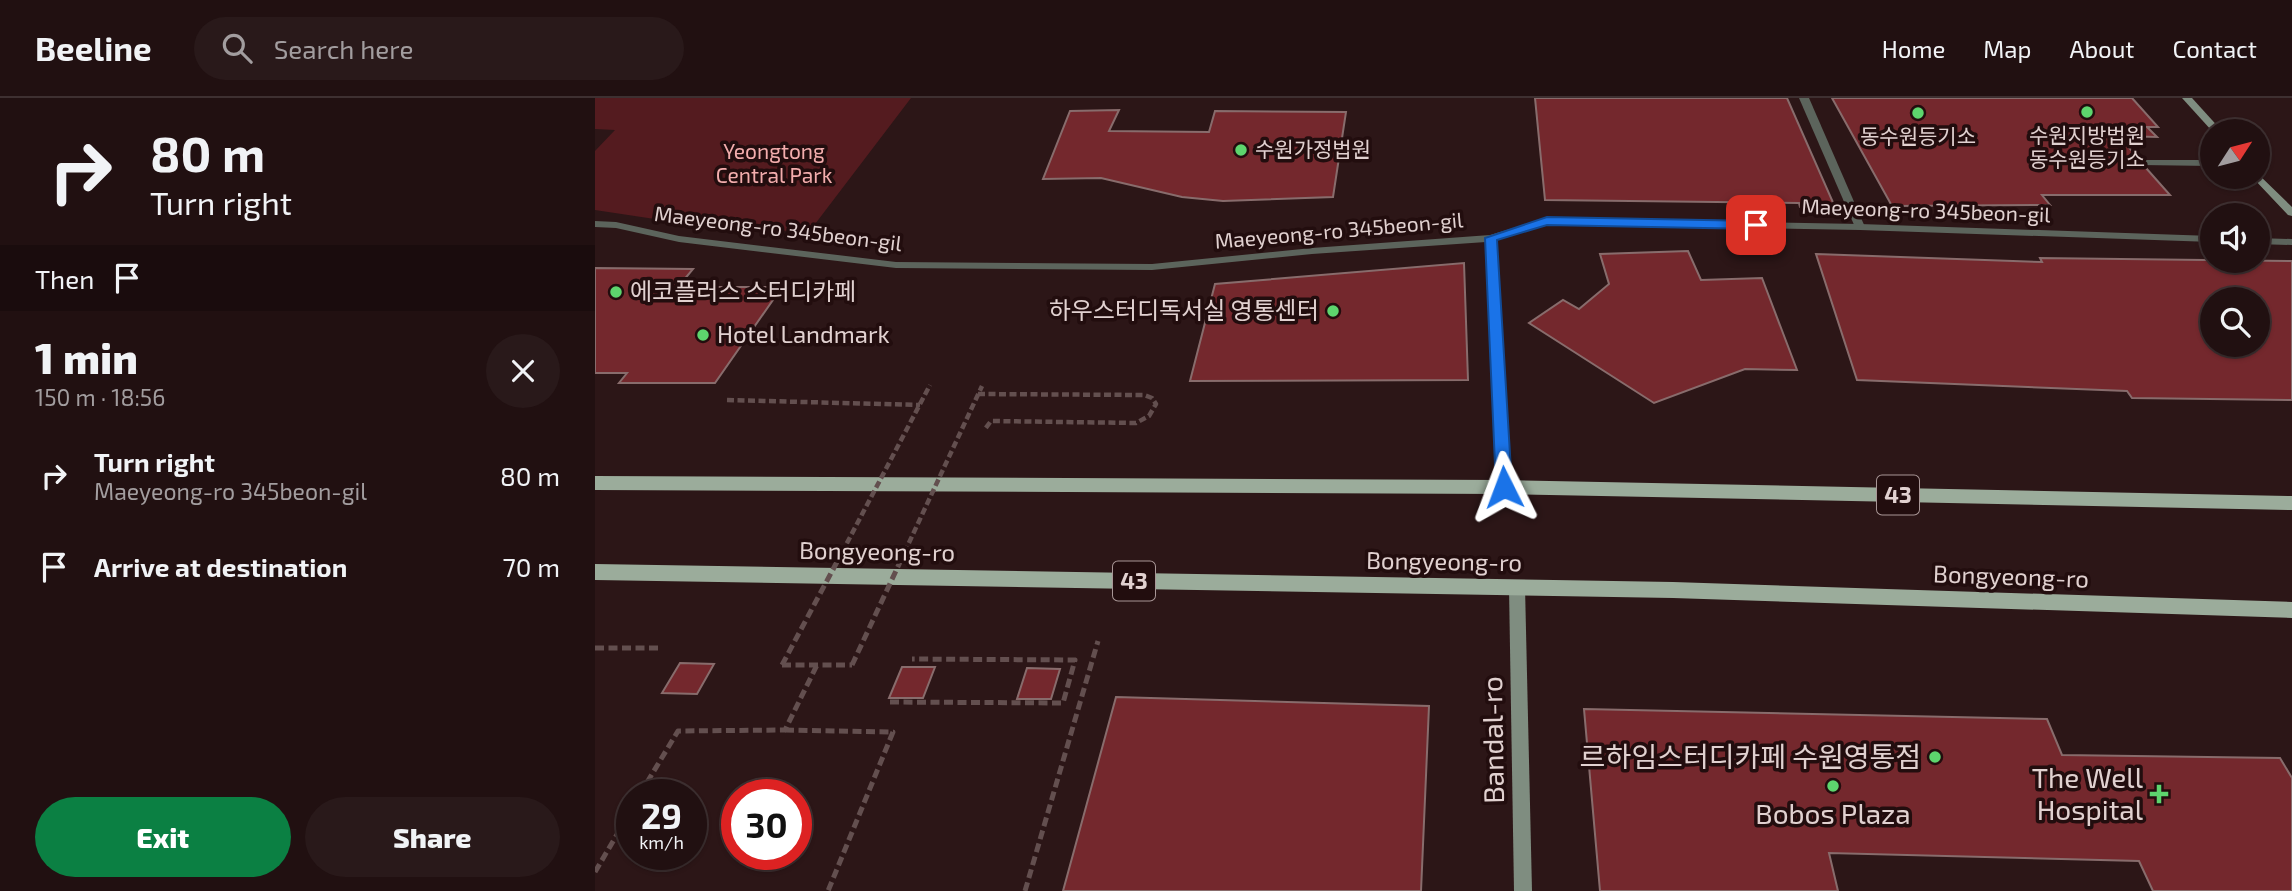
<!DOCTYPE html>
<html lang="en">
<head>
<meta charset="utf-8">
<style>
  body { margin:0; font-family:"Exo 2","Noto Sans KR",sans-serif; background:#29191a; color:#f1f3f6; height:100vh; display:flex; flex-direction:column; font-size:26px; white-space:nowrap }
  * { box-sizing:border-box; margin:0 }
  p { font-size:23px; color:#a29d9f }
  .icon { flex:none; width:38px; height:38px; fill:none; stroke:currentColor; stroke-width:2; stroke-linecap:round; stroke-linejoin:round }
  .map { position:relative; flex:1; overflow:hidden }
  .sheet { display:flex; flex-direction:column; background:#211011; width:595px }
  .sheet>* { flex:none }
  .banner { background:#211011; color:#f1f3f6; overflow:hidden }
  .needle { width:46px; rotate:54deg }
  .controls { position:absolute; left:1605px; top:21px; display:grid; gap:14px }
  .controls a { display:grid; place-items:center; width:70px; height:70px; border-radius:50%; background:#211011; box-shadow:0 2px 5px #0004,0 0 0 2px #3e3031; font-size:35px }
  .speed { position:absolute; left:21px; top:681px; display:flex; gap:14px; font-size:35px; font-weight:700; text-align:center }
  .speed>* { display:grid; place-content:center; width:91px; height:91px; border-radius:50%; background:#211011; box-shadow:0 2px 5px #0004,0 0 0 2px #3e3031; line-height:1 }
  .speed small { font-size:18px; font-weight:400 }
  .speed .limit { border:10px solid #d22; background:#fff; color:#111 }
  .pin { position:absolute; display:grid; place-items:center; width:60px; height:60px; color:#fff; margin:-30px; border-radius:14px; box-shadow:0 4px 10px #0006 }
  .me { position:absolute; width:77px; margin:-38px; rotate:357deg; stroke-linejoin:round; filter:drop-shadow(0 0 5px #0008) }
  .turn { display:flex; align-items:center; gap:24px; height:147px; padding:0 35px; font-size:32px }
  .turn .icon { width:91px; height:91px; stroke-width:2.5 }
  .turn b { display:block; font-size:49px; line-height:60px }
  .then { display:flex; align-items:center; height:66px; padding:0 35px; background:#0003; gap:14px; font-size:26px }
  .round { display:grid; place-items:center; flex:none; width:74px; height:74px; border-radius:37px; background:#29191a }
  .overview { display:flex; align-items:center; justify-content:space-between; height:119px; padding:0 35px }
  h1 { font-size:42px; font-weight:800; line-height:52px }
  .cta { display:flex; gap:14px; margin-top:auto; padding:14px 35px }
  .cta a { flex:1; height:80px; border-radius:42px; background:#0b8043; color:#fff; font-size:28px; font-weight:800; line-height:80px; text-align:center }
  .cta a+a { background:#29191a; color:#f1f3f6 }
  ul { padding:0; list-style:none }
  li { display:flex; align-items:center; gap:21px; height:91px; padding:0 35px }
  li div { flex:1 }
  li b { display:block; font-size:26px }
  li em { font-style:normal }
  header { display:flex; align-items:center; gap:42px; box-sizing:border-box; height:98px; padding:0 35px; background:#211011; border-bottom:2px solid #3e3031 }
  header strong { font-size:33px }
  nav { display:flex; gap:38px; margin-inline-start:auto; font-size:24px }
  .search { width:490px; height:63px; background:#29191a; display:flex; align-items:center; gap:18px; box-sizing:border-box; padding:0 24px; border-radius:38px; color:#a29d9f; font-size:26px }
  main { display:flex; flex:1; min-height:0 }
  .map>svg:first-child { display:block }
</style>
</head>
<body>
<header>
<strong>Beeline</strong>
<div class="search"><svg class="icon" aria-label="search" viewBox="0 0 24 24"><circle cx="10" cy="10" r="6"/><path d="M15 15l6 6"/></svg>Search here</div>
<nav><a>Home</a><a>Map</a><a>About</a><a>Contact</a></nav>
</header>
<main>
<section class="sheet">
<div class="banner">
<div class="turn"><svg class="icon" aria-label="right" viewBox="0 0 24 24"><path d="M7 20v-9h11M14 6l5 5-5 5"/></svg><div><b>80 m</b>Turn right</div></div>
<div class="then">Then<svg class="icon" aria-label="arrive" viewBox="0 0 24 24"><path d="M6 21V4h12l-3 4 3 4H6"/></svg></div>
</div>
<div class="overview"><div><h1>1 min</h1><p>150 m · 18:56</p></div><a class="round"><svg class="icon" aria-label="close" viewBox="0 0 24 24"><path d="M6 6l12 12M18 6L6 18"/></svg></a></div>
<ul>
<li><svg class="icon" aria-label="right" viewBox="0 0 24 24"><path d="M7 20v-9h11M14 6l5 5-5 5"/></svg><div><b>Turn right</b><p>Maeyeong-ro 345beon-gil</p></div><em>80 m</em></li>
<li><svg class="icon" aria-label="arrive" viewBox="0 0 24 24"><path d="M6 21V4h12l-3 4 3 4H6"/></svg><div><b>Arrive at destination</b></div><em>70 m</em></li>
</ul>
<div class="cta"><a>Exit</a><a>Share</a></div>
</section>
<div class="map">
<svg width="1697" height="793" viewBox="0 0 1697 793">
  <rect width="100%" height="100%" fill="#2c1617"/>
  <!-- green -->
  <path fill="#541b1f" d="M0,0H316L214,134L106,128L0,112V53L20,32L0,31Z"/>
  <!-- building -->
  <g fill="#74282d" stroke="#886c6c" stroke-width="2" fill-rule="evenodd">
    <path d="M940,0H1192L1240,109H1205L1204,105L950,102Z"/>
    <path d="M1237,0H1537L1563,29H1552L1562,39L1524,38L1544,61V69L1551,70L1575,97H1447L1455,107L1297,108Z"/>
    <path d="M524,12L514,33L614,34L620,13L751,14L738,99L628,103L587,99L506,80L448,81L475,13Z"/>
    <path d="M1093,153L1106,182L1167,180L1202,272L1150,271L1059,305L934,225L968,202L984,211L1014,186L1005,156Z"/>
    <path d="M1221,156L1447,164L1445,160L1697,163V302L1537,300L1532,293L1262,282ZM1617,201H1662V247H1617Z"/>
    <path d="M869,165L873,282L595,283L620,186Z"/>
    <path d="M0,170L98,171L83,189H187L120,285H24L32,275H0Z"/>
    <path d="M85,565L119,566L102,596L67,595Z"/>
    <path d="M307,569H340L328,600H294Z"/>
    <path d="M432,570L465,571L456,601H422Z"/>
    <path d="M521,599L834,608L826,793H468Z"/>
    <path d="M989,611L1452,621L1467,657L1685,660L1697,680V793H1558L1544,763L1234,755L1243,793H1005Z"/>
  </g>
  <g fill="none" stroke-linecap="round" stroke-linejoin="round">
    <!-- path-far1 -->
    <g stroke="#634f4f" stroke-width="4.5" stroke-dasharray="7 3.5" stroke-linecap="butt">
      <path d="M383,296L549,297L557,300L561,306L554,318L541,325L396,323L390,331"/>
      <path d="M132,302L325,307"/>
    </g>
    <!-- path -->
    <g stroke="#634f4f" stroke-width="5" stroke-dasharray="9 4.5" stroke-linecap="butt">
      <path d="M0,550H63"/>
      <path d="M187,567H257"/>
      <path d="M295,604L468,605L480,562L317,561"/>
      <path d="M190,632L298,634L233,793"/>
      <path d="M45,696L83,633L190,632L222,567"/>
      <path d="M0,774L37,711"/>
      <path d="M430,793L503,543"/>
    </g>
    <!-- lane -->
    <g fill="#5c645c" fill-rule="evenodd">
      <path d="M1204,0H1214L1270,129L1269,131L1265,132L1260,129Z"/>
      <path d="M1550,62H1617V68L1546,67V63Z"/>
    </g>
    <!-- street -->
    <g fill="#5c645c" fill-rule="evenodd">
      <path d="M952,120L1265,126L1617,138V144L1265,132L953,126L902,142L916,389L914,393H904L902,389L891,144L717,156L557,172L301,170L84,144L21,130L0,129V123L21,124L84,138L301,164L557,166L717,150L895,137Z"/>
      <path d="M1662,140L1697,141V147L1662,146Z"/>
    </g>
    <!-- secondary -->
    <g fill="#7f8d80" fill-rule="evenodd">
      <path d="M1587,0H1597L1627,33H1617Z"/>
      <path d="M1662,75L1697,109V118L1693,117L1658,80L1662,79Z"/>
      <path d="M922,483L927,485L930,489L937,793H919L914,489L917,485Z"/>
    </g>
    <!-- primary -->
    <g fill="#9bac9b" fill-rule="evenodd">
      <path d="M0,378L909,382L1697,398V412L909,396L0,392Z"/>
      <path d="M0,466L1078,484L1697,504V520L1078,500L0,482Z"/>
    </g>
    <!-- path-bridge-far1 -->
    <g stroke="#634f4f" stroke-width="4.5" stroke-dasharray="7 3.5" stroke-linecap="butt">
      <path d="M242,464L335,287"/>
      <path d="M305,464L387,288"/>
    </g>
    <!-- path-bridge -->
    <g stroke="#634f4f" stroke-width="5" stroke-dasharray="9 4.5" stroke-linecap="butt">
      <path d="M187,567L243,462"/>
      <path d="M257,567L306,462"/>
    </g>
  </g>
  <!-- route -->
  <path fill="#1a73e8" stroke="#114b97" stroke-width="2" d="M952,119L1161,123L1167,127L1161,131L952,127L902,142L917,389L909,395L901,389L890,140Z"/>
  <!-- markers -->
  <g fill="#5dd56d" stroke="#220d0e" stroke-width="2.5">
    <circle cx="1492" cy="14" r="7"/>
    <circle cx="1323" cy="15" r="7"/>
    <circle cx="646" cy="52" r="7"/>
    <circle cx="21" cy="194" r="7"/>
    <circle cx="738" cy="213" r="7"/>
    <circle cx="108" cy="237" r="7"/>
    <circle cx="1340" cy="659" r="7"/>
    <circle cx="1238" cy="688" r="7"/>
    <path d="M1560.5 685.5h7v7h7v7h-7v7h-7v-7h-7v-7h7z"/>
  </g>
  <g text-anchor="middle" stroke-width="7" stroke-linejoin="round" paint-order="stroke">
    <!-- far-poi labels -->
    <g font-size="21" fill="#e1d1d0" stroke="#220d0e">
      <text x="1492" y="45">수원지방법원<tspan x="1492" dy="24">동수원등기소</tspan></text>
      <text x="1323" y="46">동수원등기소</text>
      <text x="660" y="59" text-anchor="start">수원가정법원</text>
    </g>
    <!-- far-park labels -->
    <g font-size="21" fill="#f3adad" stroke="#220d0e">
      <text x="179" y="61">Yeongtong<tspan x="179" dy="24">Central Park</tspan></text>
    </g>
    <!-- far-street labels -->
    <g font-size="21" fill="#e1d1d0" stroke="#220d0e">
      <text transform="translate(1331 113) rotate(2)" y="7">Maeyeong-ro 345beon-gil</text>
      <text transform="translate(183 131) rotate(7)" y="7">Maeyeong-ro 345beon-gil</text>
      <text transform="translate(744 133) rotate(-5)" y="7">Maeyeong-ro 345beon-gil</text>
    </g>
    <!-- shield labels -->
    <g fill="#220d0e" stroke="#a89696" stroke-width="2">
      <rect x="1282" y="377.5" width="42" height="39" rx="5"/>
      <rect x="518" y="463.5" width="42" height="39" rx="5"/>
    </g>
    <g font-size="23" font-weight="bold" fill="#e1d1d0">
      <text x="1303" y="405">43</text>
      <text x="539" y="491">43</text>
    </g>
    <!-- poi labels -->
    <g font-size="24" fill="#e1d1d0" stroke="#220d0e" text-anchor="start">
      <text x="35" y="202">에코플러스 스터디카페</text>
      <text x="724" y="221" text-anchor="end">하우스터디독서실 영통센터</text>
      <text x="122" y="245">Hotel Landmark</text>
    </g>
    <!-- street labels -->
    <g font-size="24" fill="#e1d1d0" stroke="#220d0e">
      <text transform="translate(282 454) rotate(1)" y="8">Bongyeong-ro</text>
      <text transform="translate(849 464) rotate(1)" y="8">Bongyeong-ro</text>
      <text transform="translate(1416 479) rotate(2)" y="8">Bongyeong-ro</text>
    </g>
    <!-- near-street labels -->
    <g font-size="28" fill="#e1d1d0" stroke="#220d0e">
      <text transform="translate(898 642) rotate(-91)" y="10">Bandal-ro</text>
    </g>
    <!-- near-poi labels -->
    <g font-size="28" fill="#e1d1d0" stroke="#220d0e" text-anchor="end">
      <text x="1326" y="669">르하임스터디카페 수원영통점</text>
      <text x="1548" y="690">The Well<tspan x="1548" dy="32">Hospital</tspan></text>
      <text x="1238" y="726" text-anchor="middle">Bobos Plaza</text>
    </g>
  </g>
</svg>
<div class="controls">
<a><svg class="needle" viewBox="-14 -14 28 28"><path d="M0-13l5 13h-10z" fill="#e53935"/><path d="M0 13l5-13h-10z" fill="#a29d9f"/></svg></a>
<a><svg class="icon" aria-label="sound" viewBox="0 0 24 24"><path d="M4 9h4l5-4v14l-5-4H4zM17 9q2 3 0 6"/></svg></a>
<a><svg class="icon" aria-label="search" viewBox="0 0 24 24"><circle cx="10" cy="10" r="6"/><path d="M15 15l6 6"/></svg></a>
</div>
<div class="speed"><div>29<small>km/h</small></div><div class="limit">30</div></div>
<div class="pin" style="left:1161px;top:127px;background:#d93025"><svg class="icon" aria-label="arrive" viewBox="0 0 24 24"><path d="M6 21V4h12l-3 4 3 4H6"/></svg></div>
<svg class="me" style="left:909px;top:389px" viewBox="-20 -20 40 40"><path d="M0-17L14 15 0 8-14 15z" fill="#1a73e8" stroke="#fff" stroke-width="4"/></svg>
</div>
</main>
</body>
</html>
